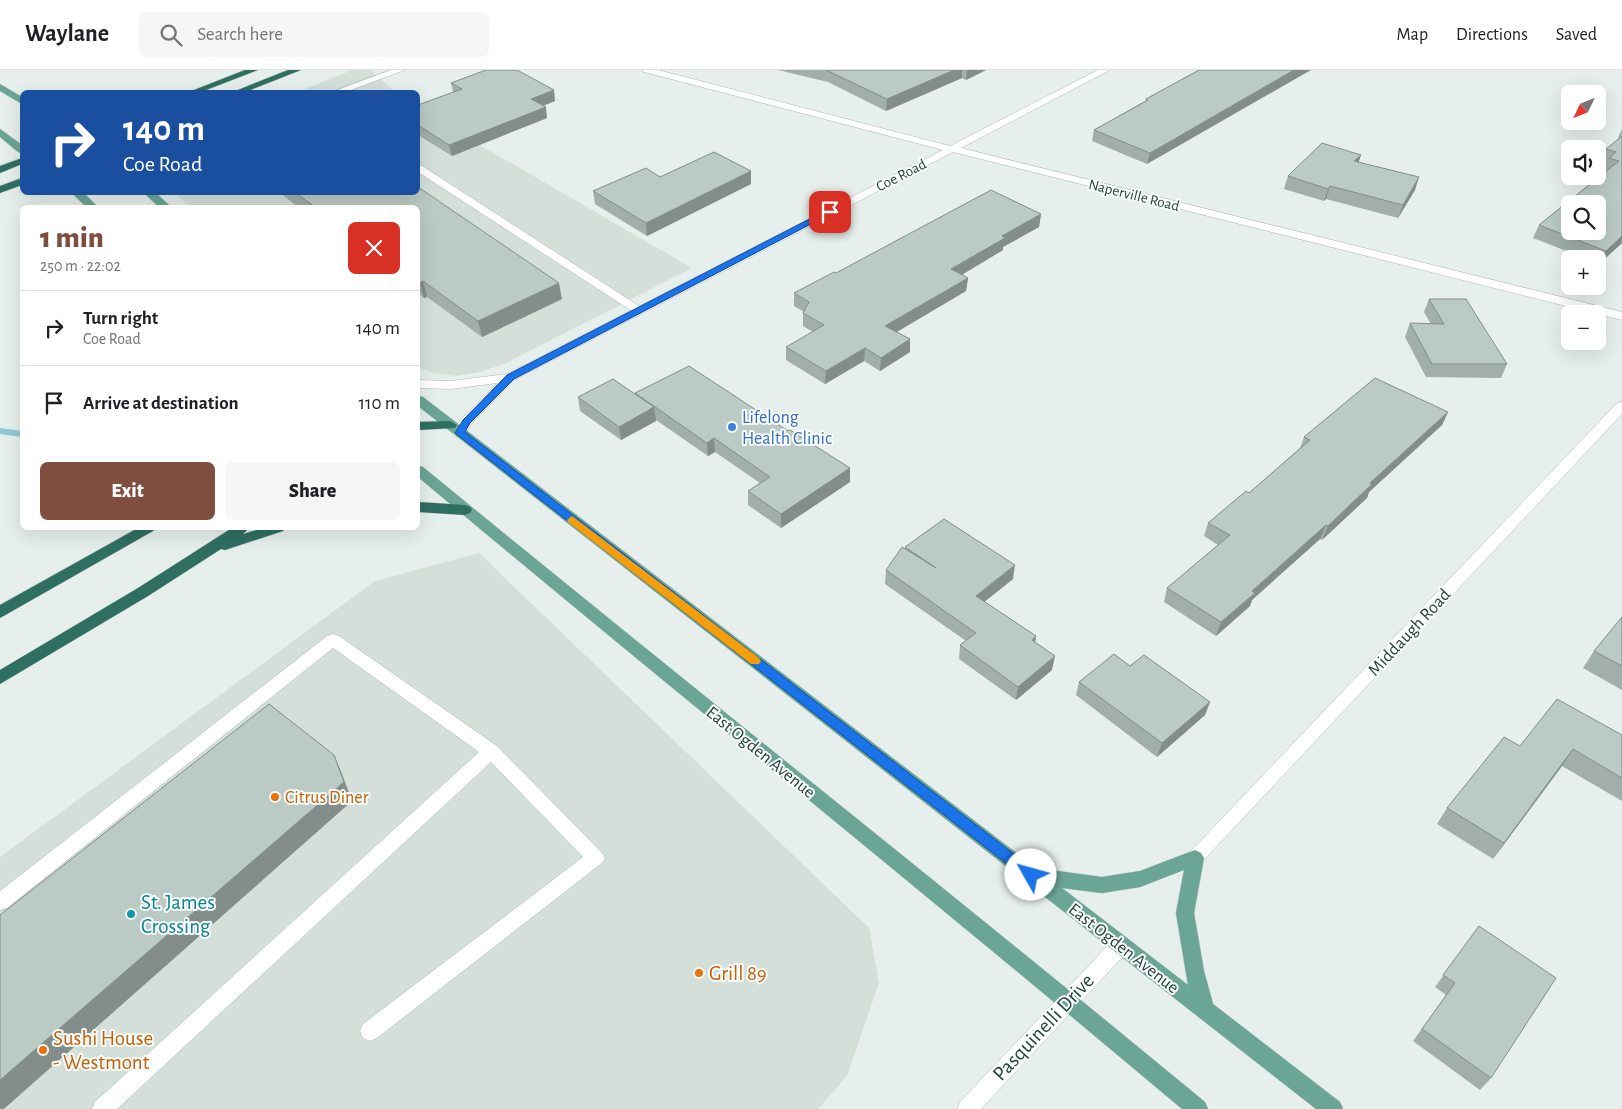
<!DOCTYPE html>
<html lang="en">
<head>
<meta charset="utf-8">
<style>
  body { margin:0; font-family:"Alegreya Sans",sans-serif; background:#f6f6f6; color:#202124; height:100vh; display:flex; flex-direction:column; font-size:19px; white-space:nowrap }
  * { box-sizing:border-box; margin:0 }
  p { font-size:16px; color:#757577 }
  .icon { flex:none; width:28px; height:28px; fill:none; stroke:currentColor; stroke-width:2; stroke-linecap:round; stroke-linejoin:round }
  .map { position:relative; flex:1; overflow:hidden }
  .details { position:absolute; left:20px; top:135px; width:400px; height:325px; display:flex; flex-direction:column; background:#fff; border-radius:8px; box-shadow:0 5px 20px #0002 }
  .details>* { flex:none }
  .guide { position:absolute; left:20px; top:20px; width:400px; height:105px; border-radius:8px; box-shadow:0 5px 20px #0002; background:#1a4fa0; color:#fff; overflow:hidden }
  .needle { width:32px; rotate:227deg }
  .tools { position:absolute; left:1561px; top:15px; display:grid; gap:10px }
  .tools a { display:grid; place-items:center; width:45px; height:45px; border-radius:8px; background:#fff; box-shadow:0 5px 20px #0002; font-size:25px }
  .pin { position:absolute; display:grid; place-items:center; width:42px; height:42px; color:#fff; margin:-21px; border-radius:10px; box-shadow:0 2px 8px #0006 }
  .me { position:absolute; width:55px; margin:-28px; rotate:308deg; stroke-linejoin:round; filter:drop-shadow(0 0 4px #0008) }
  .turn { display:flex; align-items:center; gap:18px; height:105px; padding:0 20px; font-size:22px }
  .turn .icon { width:65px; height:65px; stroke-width:2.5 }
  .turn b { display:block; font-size:35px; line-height:42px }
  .round { display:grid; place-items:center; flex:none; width:52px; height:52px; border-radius:8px; background:#f6f6f6 }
  .head { display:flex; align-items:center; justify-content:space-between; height:85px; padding:0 20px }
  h1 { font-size:30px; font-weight:800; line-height:38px; color:#7f4e3f }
  .primary-button { display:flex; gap:10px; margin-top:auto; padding:10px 20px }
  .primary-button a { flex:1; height:58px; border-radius:8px; background:#7f4e3f; color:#fff; font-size:20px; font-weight:800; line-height:58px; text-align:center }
  .primary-button a+a { background:#f6f6f6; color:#202124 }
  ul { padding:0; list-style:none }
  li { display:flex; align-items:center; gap:15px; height:75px; padding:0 20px; border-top:1px solid #e0e0e0 }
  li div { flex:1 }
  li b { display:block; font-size:19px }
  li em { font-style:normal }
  header { display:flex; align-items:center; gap:30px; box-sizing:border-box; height:70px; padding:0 25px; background:#fff; border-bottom:1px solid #e0e0e0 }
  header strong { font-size:24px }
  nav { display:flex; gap:28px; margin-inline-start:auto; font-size:18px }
  .search { width:350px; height:45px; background:#f6f6f6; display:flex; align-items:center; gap:12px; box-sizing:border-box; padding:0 18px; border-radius:8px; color:#757577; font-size:19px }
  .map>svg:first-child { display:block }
</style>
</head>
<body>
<header>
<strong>Waylane</strong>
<div class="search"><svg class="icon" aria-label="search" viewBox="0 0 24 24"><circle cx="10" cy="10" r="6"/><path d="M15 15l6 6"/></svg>Search here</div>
<nav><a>Map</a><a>Directions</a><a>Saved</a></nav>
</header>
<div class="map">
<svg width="1622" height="1039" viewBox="0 0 1622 1039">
  <rect width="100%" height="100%" fill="#e6efeb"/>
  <!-- built -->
  <g fill="#d4dfda">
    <path d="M352,0H370L395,22H298Z"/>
    <path d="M418,39L692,198L506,293L481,302L456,306L432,303L418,297V138L192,137L173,123L418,122Z"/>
    <path d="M479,483L869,858L879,913L847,1006L818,1039H0V787L375,511Z"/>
  </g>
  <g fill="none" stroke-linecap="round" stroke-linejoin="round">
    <!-- stream -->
    <path fill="#8ec9d4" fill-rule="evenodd" d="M0,358L22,361V367L0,364Z"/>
    <!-- service casing -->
    <g stroke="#a8b8b2" stroke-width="1">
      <g id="service">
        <path d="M418,95L422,96L645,240L639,244L635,243L418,102Z"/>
        <path d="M333,564L339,566L497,676L602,783L605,788L602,793L377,968L370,971L363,968L360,961L363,954L583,787L491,692L117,1039H92L95,1032L479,682L333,578L7,838L0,840V821L327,566Z"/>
      </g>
    </g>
    <!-- minor casing -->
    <g stroke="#a8b8b2" stroke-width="1">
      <g id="minor">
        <path d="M391,0H405L345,22H332Z"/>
        <path d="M642,0H658L950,76L1098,0H1110L961,78L1622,242V250L953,82L514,310L471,354L465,366H455L453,363L461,349L497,313L451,319L418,318V310L451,311L507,304L943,80L644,2Z"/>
        <path d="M1622,332V344L1201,793L1195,796L1189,793L1186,788L1189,783L1617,333Z"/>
      </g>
    </g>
    <!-- tertiary casing -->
    <g stroke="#a8b8b2" stroke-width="1">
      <path id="tertiary" d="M1121,866L1128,869L1130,875L1128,881L981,1039H957L960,1032L1114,869Z"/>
    </g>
    <!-- primary casing -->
    <g stroke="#c2cac8" stroke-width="1">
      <g id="primary">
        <path d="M0,14L22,27V34L0,21Z"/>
        <path d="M0,59L22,75V83L18,82L0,67Z"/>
        <path d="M71,122H83L99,138H87Z"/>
        <path d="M143,122H155L172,138H160Z"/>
        <path d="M418,326L423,327L1036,798L1102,807L1140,801L1195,780L1201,783L1204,788L1194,843L1204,901L1213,934L1340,1032L1343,1039H1316L418,336ZM1184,800L1176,843L1188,915L1062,818L1102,823L1140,817Z"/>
        <path d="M418,396L423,397C682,610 946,818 1205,1032L1208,1039H1182C929,826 671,619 418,407Z"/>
      </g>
    </g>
    <!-- motorway casing -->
    <g stroke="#c2cac8" stroke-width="1">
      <g id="motorway">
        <path d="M245,0H258L201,22H189Z"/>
        <path d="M288,0H301L245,22H233Z"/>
        <path d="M22,88V94L0,103V96Z"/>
        <path d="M22,108V115L0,123V116Z"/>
        <path d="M450,351L457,355L455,358L418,360V352Z"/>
        <path d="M418,432L465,435L470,437L472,440L470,443L465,445L418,442Z"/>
        <path d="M138,458H155L153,461L0,548V535Z"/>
        <path d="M232,458H249L243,464L264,458H285L283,461L225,480L221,479L148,526L0,614V600L138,518Z"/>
      </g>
    </g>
    <!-- service -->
    <use href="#service" fill="#fff" fill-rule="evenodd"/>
    <!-- minor -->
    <use href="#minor" fill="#fff" fill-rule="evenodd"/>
    <!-- tertiary -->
    <use href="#tertiary" fill="#fff" fill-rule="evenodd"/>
    <!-- primary -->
    <use href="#primary" fill="#6aa596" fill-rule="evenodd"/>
    <!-- motorway -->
    <use href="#motorway" fill="#2f6f62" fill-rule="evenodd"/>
  </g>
  <!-- wall -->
  <g fill="#a1aea9">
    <path d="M778,0H986L966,10L962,8L886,41L828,12Z"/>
    <path d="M1199,0L1147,94L1092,71L1094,60L1145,31L1146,29Z"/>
    <path d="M451,13L555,31L543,35L547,48L452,86L418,65V35L453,22Z"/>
    <path d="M1622,59V173L1599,194L1598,193V189H1587L1533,168L1539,155L1606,101L1603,100L1606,93L1601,91L1606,79L1619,69L1618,68Z"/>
    <path d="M1361,85L1358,92L1415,120L1398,148L1326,129L1324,131L1284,119L1288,106Z"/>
    <path d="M751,101V114L647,166L595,134L593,121L660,107Z"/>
    <path d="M279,122H418L562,229L482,267L427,227L424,228L418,223V138H299Z"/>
    <path d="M1041,144L1039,157L1003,177V180L961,205L968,208L966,221L896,262L910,269V282L880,301L864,291L825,314L786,290V277L813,262L803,256V243L804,242L794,236V223L836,203Z"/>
    <path d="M1429,229L1507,294L1501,308L1426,307L1405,267L1410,253L1431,254L1424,242Z"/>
    <path d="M635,324L788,361L850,398V412L781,458L748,435V421L760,413L715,382L708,386L656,350V351L621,370L580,341L578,327Z"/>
    <path d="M1448,342L1442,355L1369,422L1367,428L1322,470L1320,469L1252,530L1250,536L1216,566L1164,532L1167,518L1218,475L1204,466L1208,453L1249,423L1300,378L1304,367Z"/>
    <path d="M905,477L1013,509L984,532L1036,566L1035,572L1052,600L1016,630L959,589L960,575L966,571L885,514L886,500L905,479Z"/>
    <path d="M1622,546V620L1583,598L1594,581L1621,548Z"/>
    <path d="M1130,596L1210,632L1205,645L1157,687L1076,625L1079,612Z"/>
    <path d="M1622,665V731L1562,696L1493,789L1437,754L1447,738L1520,676Z"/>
    <path d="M1479,856L1491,1008L1480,1020L1413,971L1446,925L1435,917Z"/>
  </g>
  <!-- shaded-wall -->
  <g fill="#838d89">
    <path d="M954,0H962V8L886,41L887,29Z"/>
    <path d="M967,0H986L966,10Z"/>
    <path d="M1294,0H1311L1147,94L1150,83Z"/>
    <path d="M554,20L555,31L533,40L531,29Z"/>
    <path d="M546,37L547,48L452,86L449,75Z"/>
    <path d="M1361,85L1357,97L1354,91Z"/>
    <path d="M751,101V114L647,166L646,153Z"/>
    <path d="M1419,107L1415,120L1398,148L1403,135Z"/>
    <path d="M1330,116L1326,129L1324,131L1328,119Z"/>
    <path d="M1041,144L1039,157L1003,177V180L950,212L951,199L1002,166Z"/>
    <path d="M1622,166V173L1599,194L1606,181Z"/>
    <path d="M968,208L966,221L885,269V256Z"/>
    <path d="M423,211L427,227L424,228L420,213Z"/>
    <path d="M559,213L562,229L482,267L478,251Z"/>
    <path d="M910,269V282L880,301L881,288Z"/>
    <path d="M865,278L864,291L825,314L826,301Z"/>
    <path d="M654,337L656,351L621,370L619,357Z"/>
    <path d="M1448,342L1442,355L1369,422L1367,428L1322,470L1328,456L1370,413Z"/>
    <path d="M714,368L715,382L708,386L707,373Z"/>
    <path d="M850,398V412L781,458V444Z"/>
    <path d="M1326,455L1320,469L1252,530L1250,536L1216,566L1221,552L1252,521Z"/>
    <path d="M1015,495L1013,509L974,540L976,526Z"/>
    <path d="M1036,566L1034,580L1032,570Z"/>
    <path d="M1055,586L1052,600L1016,630L1018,617Z"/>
    <path d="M1210,632L1205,645L1157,687L1162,673Z"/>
    <path d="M1573,679L1562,696L1493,789L1504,773Z"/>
    <path d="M334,685L342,704L352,731L5,1038L3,1039H0V1010Z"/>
  </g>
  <!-- building -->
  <g fill="#bbcac4" stroke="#838d89" fill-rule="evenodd">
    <path d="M486,0H517L554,20L531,29L546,37L449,75L418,55V35L462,19L451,13Z"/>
    <path d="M826,0H954L887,29Z"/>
    <path d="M1199,0H1294L1150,83L1094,60L1148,30L1146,29Z"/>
    <path d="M1622,66V166L1606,181L1539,155L1619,91L1609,88L1616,82L1606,79ZM1570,134H1598V161H1570Z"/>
    <path d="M1322,73L1361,85L1354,91L1419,107L1403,135L1330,116L1328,119L1288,106Z"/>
    <path d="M714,82L751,101L646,153L593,121L646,98L660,107Z"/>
    <path d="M418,117L559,213L478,251L423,211L420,213L418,211V138H316L295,122H418Z"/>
    <path d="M991,120L1041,144L1002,166L1005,168L951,199L968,208L885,256L910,269L881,288L865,278L826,301L786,277L824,255L803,243L809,232L794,223L834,202L836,203Z"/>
    <path d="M1429,229H1466L1507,294H1432L1410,253L1444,254Z"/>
    <path d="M689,296L788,361L790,360L850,398L781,444L748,421L770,407L714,368L707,373L635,323Z"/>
    <path d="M1375,308L1448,342L1370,413L1372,414L1328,456L1326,455L1252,521L1255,523L1221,552L1167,518L1230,465L1208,453L1246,421L1249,423L1310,370L1304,367Z"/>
    <path d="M613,309L654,337L619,357L578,327Z"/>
    <path d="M944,449L1015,495L976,526L1036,566L1032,570L1055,586L1018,617L960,575L976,563L886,500L902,477L936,498L905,477Z"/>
    <path d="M1622,547V596L1594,581Z"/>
    <path d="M1114,584L1130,596L1144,585L1210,632L1162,673L1079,612Z"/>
    <path d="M1557,629L1622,665V708L1573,679L1504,773L1447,738L1504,667L1520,676Z"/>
    <path d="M269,634L334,685L344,712L0,1010V845Z"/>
    <path d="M1479,856L1556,908L1491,1008L1422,959L1455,913L1443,905Z"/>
  </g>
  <!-- route -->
  <path fill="#1a73e8" stroke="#114b97" d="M827,140L834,142L514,309L470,353L465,362L1036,801L1038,805L1036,809L1031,811L1026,809L455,363L463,350L507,305Z"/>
  <!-- slow -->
  <path fill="#f59e0b" d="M572,446L759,588L761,591L759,594H751L568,452L567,450Z"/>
  <!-- markers -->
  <circle fill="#3f7fe0" stroke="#f7fbf9" stroke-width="2" cx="732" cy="357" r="5"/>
  <g fill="#e8710a" stroke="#f7fbf9" stroke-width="2">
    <circle cx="275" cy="727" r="5"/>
    <circle cx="699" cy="903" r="5"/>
    <circle cx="43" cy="980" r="5"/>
  </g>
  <circle fill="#0f9aa8" stroke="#f7fbf9" stroke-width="2" cx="131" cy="844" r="5"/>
  <g text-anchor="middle" stroke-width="4" stroke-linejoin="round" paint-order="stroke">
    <!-- far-street labels -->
    <g font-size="15" fill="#24423a" stroke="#f7fbf9">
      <text transform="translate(901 105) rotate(-27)" y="5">Coe Road</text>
      <text transform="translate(1134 125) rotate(14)" y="5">Naperville Road</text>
    </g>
    <!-- shop labels -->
    <g font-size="18" fill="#366cbe" stroke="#f7fbf9" text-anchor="start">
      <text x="742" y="353">Lifelong<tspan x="742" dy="21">Health Clinic</tspan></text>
    </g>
    <!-- street labels -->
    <g font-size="18" fill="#24423a" stroke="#f7fbf9">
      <text transform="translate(1409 562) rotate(-47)" y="6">Middaugh Road</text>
      <text transform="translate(761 682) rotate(39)" y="6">East Ogden Avenue</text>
      <text transform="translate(1124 878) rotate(38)" y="6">East Ogden Avenue</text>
    </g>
    <!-- food labels -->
    <g font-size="18" fill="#c56008" stroke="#f7fbf9" text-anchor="start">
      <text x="285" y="733">Citrus Diner</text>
    </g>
    <!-- near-culture labels -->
    <g font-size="21" fill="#0d838f" stroke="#f7fbf9" text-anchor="start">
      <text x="141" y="839">St. James<tspan x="141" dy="24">Crossing</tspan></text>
    </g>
    <!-- near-food labels -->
    <g font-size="21" fill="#c56008" stroke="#f7fbf9" text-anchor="start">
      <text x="709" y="910">Grill 89</text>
      <text x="53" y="975">Sushi House<tspan x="53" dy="24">- Westmont</tspan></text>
    </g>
    <!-- near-street labels -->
    <g font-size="21" fill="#24423a" stroke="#f7fbf9">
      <text transform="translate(1043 957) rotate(-47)" y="7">Pasquinelli Drive</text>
    </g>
  </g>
</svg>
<div class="tools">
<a><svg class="needle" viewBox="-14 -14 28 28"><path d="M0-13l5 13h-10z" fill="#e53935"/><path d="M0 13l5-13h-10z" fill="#757577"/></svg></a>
<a><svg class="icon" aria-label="sound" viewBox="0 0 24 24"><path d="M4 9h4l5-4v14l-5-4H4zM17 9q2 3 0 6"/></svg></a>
<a><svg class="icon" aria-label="search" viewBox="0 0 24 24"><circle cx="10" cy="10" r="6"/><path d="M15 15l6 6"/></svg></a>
<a>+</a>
<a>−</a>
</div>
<div class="pin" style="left:830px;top:142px;background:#d93025"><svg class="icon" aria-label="arrive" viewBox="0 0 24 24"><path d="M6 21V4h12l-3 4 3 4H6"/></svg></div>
<svg class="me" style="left:1031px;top:805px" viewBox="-20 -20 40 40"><circle r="19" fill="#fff"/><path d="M0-13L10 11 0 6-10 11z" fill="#1a73e8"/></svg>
<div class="guide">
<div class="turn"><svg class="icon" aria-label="right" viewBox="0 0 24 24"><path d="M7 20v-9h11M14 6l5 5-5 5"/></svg><div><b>140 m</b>Coe Road</div></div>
</div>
<section class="details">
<div class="head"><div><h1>1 min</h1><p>250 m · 22:02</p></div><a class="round" style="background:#d93025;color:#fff"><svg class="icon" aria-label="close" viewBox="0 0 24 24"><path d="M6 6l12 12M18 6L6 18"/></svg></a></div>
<ul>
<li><svg class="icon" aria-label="right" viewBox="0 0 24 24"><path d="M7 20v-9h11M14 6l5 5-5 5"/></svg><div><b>Turn right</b><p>Coe Road</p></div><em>140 m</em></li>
<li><svg class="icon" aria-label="arrive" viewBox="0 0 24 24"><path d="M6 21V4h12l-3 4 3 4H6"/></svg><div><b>Arrive at destination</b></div><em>110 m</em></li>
</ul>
<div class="primary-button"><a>Exit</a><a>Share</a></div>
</section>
</div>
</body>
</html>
